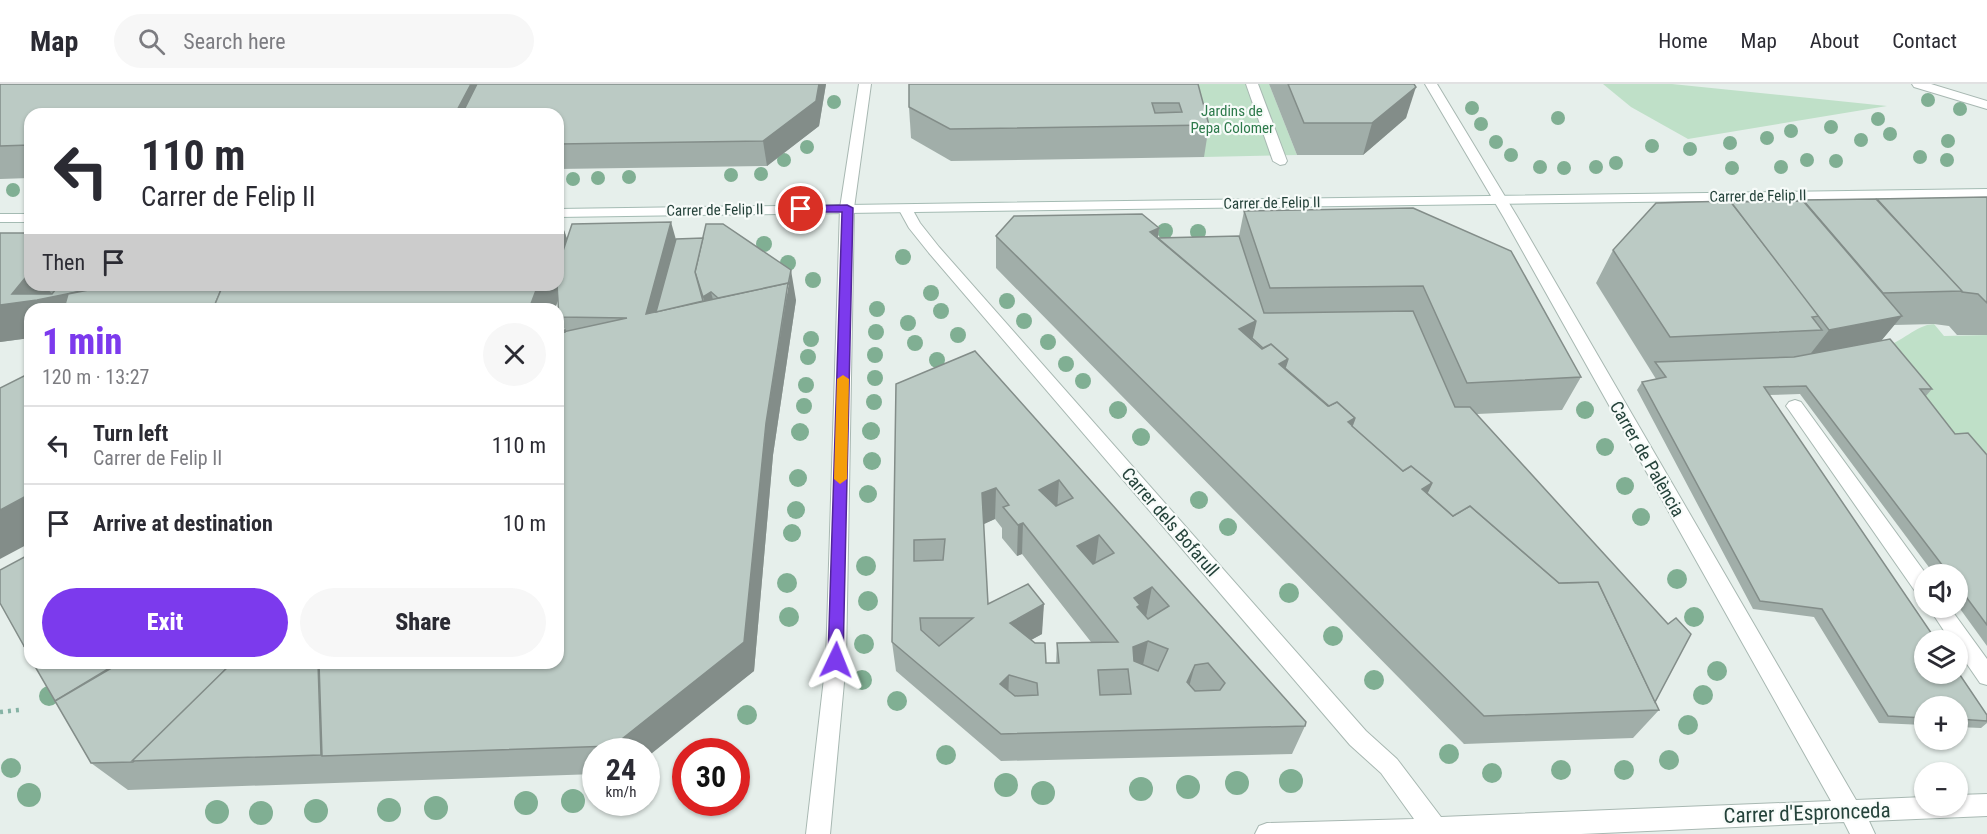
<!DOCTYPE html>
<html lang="en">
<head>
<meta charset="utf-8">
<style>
  body { margin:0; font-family:"Roboto Condensed",sans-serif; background:#f7f7f7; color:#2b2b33; height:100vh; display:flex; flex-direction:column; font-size:22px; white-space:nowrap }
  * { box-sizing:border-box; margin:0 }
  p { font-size:20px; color:#7c7c81 }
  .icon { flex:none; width:33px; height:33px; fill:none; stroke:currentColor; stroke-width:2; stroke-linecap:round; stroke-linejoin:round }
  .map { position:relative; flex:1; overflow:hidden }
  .details { position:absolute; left:24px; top:219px; width:540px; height:366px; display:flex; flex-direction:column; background:#fff; border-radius:18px; box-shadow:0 2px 4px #0004 }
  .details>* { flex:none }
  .top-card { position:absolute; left:24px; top:24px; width:540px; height:183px; border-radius:18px; box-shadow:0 2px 4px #0004; background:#fff; color:#2b2b33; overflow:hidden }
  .tools { position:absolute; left:1914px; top:480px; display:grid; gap:12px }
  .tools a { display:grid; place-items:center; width:54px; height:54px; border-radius:50%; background:#fff; box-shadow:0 2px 4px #0004; font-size:30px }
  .speed { position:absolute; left:582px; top:654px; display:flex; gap:12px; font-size:30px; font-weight:700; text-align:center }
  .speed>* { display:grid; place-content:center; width:78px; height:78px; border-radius:50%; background:#fff; box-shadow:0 2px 4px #0004; line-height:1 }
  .speed small { font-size:15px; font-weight:400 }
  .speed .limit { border:9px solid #d22; background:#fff; color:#111 }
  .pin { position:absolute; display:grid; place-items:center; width:51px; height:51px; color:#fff; margin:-26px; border:3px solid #fff; border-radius:50%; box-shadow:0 2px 6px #0007 }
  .me { position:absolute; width:66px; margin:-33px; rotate:2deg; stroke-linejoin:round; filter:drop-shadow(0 0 4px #0008) }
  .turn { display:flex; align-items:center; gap:21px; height:126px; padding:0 18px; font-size:27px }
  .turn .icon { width:78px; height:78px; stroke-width:2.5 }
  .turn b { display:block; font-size:42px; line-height:51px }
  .then { display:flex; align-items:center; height:57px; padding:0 18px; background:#0003; gap:12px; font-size:22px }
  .round { display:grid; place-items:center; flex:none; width:63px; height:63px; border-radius:32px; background:#f7f7f7 }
  .overview { display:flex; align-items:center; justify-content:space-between; height:102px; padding:0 18px }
  h1 { font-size:36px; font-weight:800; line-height:45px; color:#7c3aed }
  .cta { display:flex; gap:12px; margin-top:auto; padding:12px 18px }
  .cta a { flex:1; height:69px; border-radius:36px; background:#7c3aed; color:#fff; font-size:24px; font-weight:800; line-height:69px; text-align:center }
  .cta a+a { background:#f7f7f7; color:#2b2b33 }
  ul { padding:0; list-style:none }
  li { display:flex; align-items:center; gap:18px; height:78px; padding:0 18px; border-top:2px solid #e1e1e2 }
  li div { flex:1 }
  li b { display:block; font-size:22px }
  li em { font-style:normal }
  header { display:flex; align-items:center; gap:36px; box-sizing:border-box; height:84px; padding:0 30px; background:#fff; border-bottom:2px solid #e1e1e2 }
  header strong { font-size:28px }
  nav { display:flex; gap:33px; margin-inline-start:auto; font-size:21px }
  .search { width:420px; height:54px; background:#f7f7f7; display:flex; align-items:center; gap:15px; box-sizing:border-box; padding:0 21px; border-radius:33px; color:#7c7c81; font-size:22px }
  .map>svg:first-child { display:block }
</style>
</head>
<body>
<header>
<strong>Map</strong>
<div class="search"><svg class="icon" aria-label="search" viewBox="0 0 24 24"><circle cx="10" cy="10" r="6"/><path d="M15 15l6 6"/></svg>Search here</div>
<nav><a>Home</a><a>Map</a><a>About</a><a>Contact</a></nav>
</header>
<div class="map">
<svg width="1987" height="750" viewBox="0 0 1987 750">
  <rect width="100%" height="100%" fill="#e6efeb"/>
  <!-- green -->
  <g fill="#bfe0c8">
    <path d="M1064,0H1269L1297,71L1204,73L1186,8Z"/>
    <path d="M1603,0H1672L1887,22L1688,55L1631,23Z"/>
    <path d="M1934,240L1944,252L1987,251V390L1883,263C1902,259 1915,241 1934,240Z"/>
  </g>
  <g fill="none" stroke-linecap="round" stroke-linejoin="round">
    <!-- service casing -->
    <g stroke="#a8b8b2" stroke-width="2">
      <g id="service">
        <path d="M1795,316L1801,318L1926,490L1924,512L1917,510L1789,326L1786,322L1789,318Z"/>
        <path d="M1929,524H1950L1987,575V601L1980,599L1958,567V556H1950Z"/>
      </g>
    </g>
    <!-- pedestrian casing -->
    <g stroke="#a8b8b2" stroke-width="2">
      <path id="pedestrian" d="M1246,0H1258L1287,77L1285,80L1280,81L1273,77Z"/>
    </g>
    <!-- minor casing -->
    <g stroke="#a8b8b2" stroke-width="2">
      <g id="minor">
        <path d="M859,0H871L854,124L846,577L830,750H806L826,577L840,124Z"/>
        <path d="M1425,0H1437L1518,134L1856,716L1924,713V722H1958V711L1987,710V732L1869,737L1875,750H1850L1844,738L1581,750H1255L1259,742L1267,739L1414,735L1381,689L1350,661L929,169L909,144L898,124L900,121H910L920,139L939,163L1366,647L1397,675L1441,733L1831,717L1504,134Z"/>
      </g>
    </g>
    <!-- tertiary casing -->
    <g stroke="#a8b8b2" stroke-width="2">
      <path id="tertiary" d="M1912,0H1931L1987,17V25L1914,3Z"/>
    </g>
    <!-- secondary casing -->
    <g stroke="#a4bbb3" stroke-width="2">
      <g id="secondary">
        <path d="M1987,105V113L558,133V125Z"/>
        <rect x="0" y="130" width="30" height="8"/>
      </g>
    </g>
    <!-- path -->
    <path stroke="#86b3a5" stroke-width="4.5" stroke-dasharray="3 5" stroke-linecap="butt" d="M0,628L19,626"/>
    <!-- service -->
    <use href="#service" fill="#fff" fill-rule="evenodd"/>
    <!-- pedestrian -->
    <use href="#pedestrian" fill="#fff" fill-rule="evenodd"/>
    <!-- minor -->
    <use href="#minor" fill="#fff" fill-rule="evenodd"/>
    <!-- tertiary -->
    <use href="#tertiary" fill="#fff" fill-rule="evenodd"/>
    <!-- secondary -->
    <use href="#secondary" fill="#fff" fill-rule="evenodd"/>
  </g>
  <!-- trees -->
  <g fill="#80af93">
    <circle cx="1928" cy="16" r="7"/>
    <circle cx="834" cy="18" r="7"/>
    <circle cx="1472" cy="24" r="7"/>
    <circle cx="1960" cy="25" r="7"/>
    <circle cx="1558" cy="34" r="7"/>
    <circle cx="1878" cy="35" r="7"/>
    <circle cx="1481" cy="40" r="7"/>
    <circle cx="1831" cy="43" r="7"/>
    <circle cx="1791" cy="47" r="7"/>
    <circle cx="1890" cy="50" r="7"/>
    <circle cx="1767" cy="54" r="7"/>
    <circle cx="1861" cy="56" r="7"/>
    <circle cx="1948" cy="57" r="7"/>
    <circle cx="1496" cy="58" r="7"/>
    <circle cx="1730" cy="59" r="7"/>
    <circle cx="1652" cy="62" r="7"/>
    <circle cx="807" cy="63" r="7"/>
    <circle cx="1690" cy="65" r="7"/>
    <circle cx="1511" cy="71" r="7"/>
    <circle cx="1920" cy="73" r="7"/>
    <circle cx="784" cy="76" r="7"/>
    <circle cx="1807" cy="76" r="7"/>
    <circle cx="1947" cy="76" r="7"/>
    <circle cx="1836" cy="77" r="7"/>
    <circle cx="1616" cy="79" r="7"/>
    <circle cx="1540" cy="83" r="7"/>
    <circle cx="1596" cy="83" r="7"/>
    <circle cx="1781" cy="83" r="7"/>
    <circle cx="1564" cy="84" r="7"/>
    <circle cx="1732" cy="84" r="7"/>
    <circle cx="761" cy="90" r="7"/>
    <circle cx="731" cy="91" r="7"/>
    <circle cx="629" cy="93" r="7"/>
    <circle cx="598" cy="94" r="7"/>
    <circle cx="573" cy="95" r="7"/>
    <circle cx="13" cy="106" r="7"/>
    <circle cx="1165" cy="147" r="8"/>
    <circle cx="1198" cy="148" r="8"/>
    <circle cx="764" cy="160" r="8"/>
    <circle cx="903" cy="173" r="8"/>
    <circle cx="788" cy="179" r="8"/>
    <circle cx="813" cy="196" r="8"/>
    <circle cx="931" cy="209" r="8"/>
    <circle cx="1007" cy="217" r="8"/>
    <circle cx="877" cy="225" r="8"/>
    <circle cx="941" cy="227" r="8"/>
    <circle cx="1024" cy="237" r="8"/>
    <circle cx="908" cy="239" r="8"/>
    <circle cx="876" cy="248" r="8"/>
    <circle cx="958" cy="251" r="8"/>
    <circle cx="811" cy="255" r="8"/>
    <circle cx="1048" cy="258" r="8"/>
    <circle cx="915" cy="259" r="8"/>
    <circle cx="875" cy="271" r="8"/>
    <circle cx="808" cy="273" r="8"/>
    <circle cx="937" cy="276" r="8"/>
    <circle cx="1066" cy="280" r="8"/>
    <circle cx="875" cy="294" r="8"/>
    <circle cx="1083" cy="297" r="8"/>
    <circle cx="806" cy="301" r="8"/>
    <circle cx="874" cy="318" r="8"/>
    <circle cx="804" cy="322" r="8"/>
    <circle cx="1118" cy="326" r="9"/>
    <circle cx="1585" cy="326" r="9"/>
    <circle cx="871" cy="347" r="9"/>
    <circle cx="800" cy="348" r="9"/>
    <circle cx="1141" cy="353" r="9"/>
    <circle cx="1605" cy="363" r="9"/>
    <circle cx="872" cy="377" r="9"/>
    <circle cx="798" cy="394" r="9"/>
    <circle cx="1625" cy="402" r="9"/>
    <circle cx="868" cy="410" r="9"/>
    <circle cx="1199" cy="416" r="9"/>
    <circle cx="796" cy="426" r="9"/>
    <circle cx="1641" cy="433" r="9"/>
    <circle cx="1228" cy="443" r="9"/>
    <circle cx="792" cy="449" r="9"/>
    <circle cx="866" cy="482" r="10"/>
    <circle cx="1677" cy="495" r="10"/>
    <circle cx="787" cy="499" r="10"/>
    <circle cx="1289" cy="509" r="10"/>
    <circle cx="868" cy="517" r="10"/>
    <circle cx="789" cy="533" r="10"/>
    <circle cx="1694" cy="533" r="10"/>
    <circle cx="1333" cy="552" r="10"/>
    <circle cx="864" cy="560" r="10"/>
    <circle cx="1717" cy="587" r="10"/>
    <circle cx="862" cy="596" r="10"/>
    <circle cx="1374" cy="596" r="10"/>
    <circle cx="1703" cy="611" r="10"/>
    <circle cx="49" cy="612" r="10"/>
    <circle cx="897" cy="617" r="10"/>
    <circle cx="747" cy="631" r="10"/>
    <circle cx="1688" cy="641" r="10"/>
    <circle cx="1449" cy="670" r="10"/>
    <circle cx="946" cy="671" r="10"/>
    <circle cx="1669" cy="676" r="10"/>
    <circle cx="11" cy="684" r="10"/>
    <circle cx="1561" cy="686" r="10"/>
    <circle cx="1624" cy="686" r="10"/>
    <circle cx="1492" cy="689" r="10"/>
    <circle cx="1291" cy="697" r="12"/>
    <circle cx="1237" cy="699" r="12"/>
    <circle cx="1006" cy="701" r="12"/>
    <circle cx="1188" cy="703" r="12"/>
    <circle cx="1141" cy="705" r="12"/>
    <circle cx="1043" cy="709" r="12"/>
    <circle cx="29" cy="711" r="12"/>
    <circle cx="573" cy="717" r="12"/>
    <circle cx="526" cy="719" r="12"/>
    <circle cx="436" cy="724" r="12"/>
    <circle cx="389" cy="726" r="12"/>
    <circle cx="316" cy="727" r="12"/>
    <circle cx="217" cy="728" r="12"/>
    <circle cx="261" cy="729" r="12"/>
  </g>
  <!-- wall -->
  <g fill="#a1aea9" fill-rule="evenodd">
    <path d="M0,0H826L819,42L767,82L558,85V30H30V94L0,95Z"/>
    <path d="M1198,0L1209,41L1204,73L951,77L911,54L909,23Z"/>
    <path d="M1269,0H1414L1406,34L1363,71H1297Z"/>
    <path d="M1987,113V251H1957L1949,242L1934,240L1894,241L1881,257L1932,305L1925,313L1955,350L1987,371V562L1958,522V490H1934L1800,310L1769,311L1987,631V639L1981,644L1958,643V622H1924V641L1879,639L1814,533L1753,525L1637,306L1642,298L1656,295L1596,199L1613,166L1731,118Z"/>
    <path d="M1413,124L1581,293L1562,326L1477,330L1655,618L1659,626L1633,654L1464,660L996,184V152L1159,144L1158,154L1239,152L1244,127Z"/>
    <path d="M562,140L567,155H676L796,216L773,371L754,587L646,668H596V690L128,706L91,679L565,246L559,233L558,215L555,225H30V254L0,258V149L30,201H558Z"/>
    <path d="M975,267L1305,642L1292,670L1001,677L896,587L892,558L896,300ZM995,435L1002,444V454L1017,472L1022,470L1091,558L1057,559L1056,579H1046L1031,556L1042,550L988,520L983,440Z"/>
  </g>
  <!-- shaded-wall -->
  <g fill="#838d89">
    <path d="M471,0H493L484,30H455Z"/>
    <path d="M819,0H826L819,42L767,82L763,57Z"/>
    <path d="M1416,3L1406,34L1363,71L1372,39Z"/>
    <path d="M671,138L680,170L656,262L646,230Z"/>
    <path d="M562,140L573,173L555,225H529L538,201H558V149Z"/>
    <path d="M1159,144L1155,177L1150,148Z"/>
    <path d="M791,186L796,216L773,371L754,587L646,674V668H616L613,662L766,339Z"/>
    <path d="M30,188V201H44L54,212L112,201L182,225H30V254L0,258V221L12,210Z"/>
    <path d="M711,208L719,239L711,243L703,213Z"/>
    <path d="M1902,232L1875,264L1804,278L1829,246Z"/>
    <path d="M1256,237L1248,270L1239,245Z"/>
    <path d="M1288,275L1279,307V280Z"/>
    <path d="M1355,334L1343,366L1348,338Z"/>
    <path d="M1059,396L1057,428L1039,406Z"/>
    <path d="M1432,399L1417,431L1422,405Z"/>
    <path d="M996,404L995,435L982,441V409Z"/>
    <path d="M30,410V459L0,475V426Z"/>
    <path d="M1023,439L1022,470L1017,472L1018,441Z"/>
    <path d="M1099,451L1095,482L1077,462Z"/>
    <path d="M1152,503L1146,533L1134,540V514Z"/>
    <path d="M1044,520L1042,550L1009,568L1010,539Z"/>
    <path d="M1148,557L1142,586L1129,591L1133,563Z"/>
    <path d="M1195,581L1187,610V598Z"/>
    <path d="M1009,591L1008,619L1000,600Z"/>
  </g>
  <!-- building -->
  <g fill="#bbcac4" stroke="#838d89" stroke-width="1.5" fill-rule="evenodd">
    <path d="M0,0H471L455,30H30V61L0,62Z"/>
    <path d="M477,0H819L816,17L763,57L558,60V30H462Z"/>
    <path d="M909,0H1198L1209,41L950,45L909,23ZM1152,19H1179L1182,28L1155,29Z"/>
    <path d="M1288,0H1414L1416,3L1372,39H1304Z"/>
    <path d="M1987,113V219L1978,210L1962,208L1877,115Z"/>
    <path d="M1876,115L1962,207L1883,209L1803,116Z"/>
    <path d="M1730,117L1820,232L1812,233L1822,246L1670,253L1613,166L1656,119Z"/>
    <path d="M1803,117L1902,232L1829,246L1731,118Z"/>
    <path d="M1413,124L1511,167L1581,293L1467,299L1423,202L1270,204L1244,127Z"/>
    <path d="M1142,130L1159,144L1150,148L1256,237L1239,245L1262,265L1271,260L1288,275L1279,280L1328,322L1337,318L1355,334L1348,338L1403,387L1411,382L1432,399L1422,405L1453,432L1470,422L1559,499L1598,498L1659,626L1484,632L996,152L1014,132Z"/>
    <path d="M671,138L646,230L788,199L766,339L744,558L613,662L322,672L319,579H558V249L627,234L559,233L557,201H558V182L572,140Z"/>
    <path d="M558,140H562L558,149Z"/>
    <path d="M706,140H723L791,186L788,201V199L718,214L711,208L703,213L695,188Z"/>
    <path d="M0,149H30V188L12,210H52L59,201H111L37,216L0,221Z"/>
    <path d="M1239,152L1264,229L1413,227L1455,323H1470L1668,540L1676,534L1691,550L1655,618L1598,498L1559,499L1470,422L1453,432L1427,409L1432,399L1411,382L1403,387L1352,342L1355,334L1337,318L1329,322L1285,284L1288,275L1271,260L1263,264L1252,254L1256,237L1158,154Z"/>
    <path d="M703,154L695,188L703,217L656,228L676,155Z"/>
    <path d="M114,201H223L213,225H65L64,224L68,210Z"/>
    <path d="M223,201H538L529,225H213Z"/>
    <path d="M558,246H565V248L558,249Z"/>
    <path d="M1890,255L1932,305H1920L1955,350L1968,349L1987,371V541L1958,502V490H1949L1806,302L1764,303L1936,556H1924V590H1958V588L1987,631V637L1958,635V622H1924V634L1888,632L1822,525L1760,517L1642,298L1666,293L1655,278L1794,273Z"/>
    <path d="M975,267L1306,638L1305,642L1001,650L892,558L896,300ZM1059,396L1073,414L1056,422L1039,406ZM996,404L1009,421L1003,423L1018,441L1023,439L1118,558L1057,559L1059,579H1046L1045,559H1035L1010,539L1044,520L1028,500L988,520L982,409ZM1099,451L1114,469L1093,480L1077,462ZM945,455L943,476L914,477V456ZM1152,503L1169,522L1148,535L1137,523L1140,521L1134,514ZM920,534H973L939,562L921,546ZM1148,557L1168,565L1158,587L1134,577L1133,563ZM1208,579L1225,599L1220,606L1195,607L1187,598L1195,581ZM1128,585L1131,610L1100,611L1098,586ZM1009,591L1037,599L1038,611L1015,612L1000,600Z"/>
    <path d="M30,289V410L0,426V304Z"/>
    <path d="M30,470V559L24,562L0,519V486Z"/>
    <path d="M30,559V573L24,562Z"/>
    <path d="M33,579H118L55,617Z"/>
    <path d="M120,579H232L133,678L91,679L55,617Z"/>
    <path d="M232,579H318L321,671L132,677Z"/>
  </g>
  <!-- route -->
  <path fill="#7c3aed" stroke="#51269a" stroke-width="1.5" d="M847,121L853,124L843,576L841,581L836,583L830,581L828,576L842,128H801L795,125L801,122Z"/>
  <!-- slow -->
  <path fill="#f59e0b" d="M843,291L849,295L847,395L840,400L834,395L837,295Z"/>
  <g text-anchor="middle" stroke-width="4.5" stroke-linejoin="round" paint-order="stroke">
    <!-- far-park labels -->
    <g font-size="15" fill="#2d7a4b" stroke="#f7fbf9">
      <text x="1232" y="32">Jardins de<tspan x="1232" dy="17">Pepa Colomer</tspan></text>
    </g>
    <!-- far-street labels -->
    <g font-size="15" fill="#24423a" stroke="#f7fbf9">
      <text transform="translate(1758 112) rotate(-1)" y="5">Carrer de Felip II</text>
      <text transform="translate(1272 119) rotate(-1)" y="5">Carrer de Felip II</text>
      <text transform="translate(715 126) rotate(-1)" y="5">Carrer de Felip II</text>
    </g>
    <!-- street labels -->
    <g font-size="18" fill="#24423a" stroke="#f7fbf9">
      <text transform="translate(1647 375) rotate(60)" y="6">Carrer de Palència</text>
      <text transform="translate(1170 438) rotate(49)" y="6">Carrer dels Bofarull</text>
    </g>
    <!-- near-street labels -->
    <g font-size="21" fill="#24423a" stroke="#f7fbf9">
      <text transform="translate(1807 729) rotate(-2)" y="7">Carrer d'Espronceda</text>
    </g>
  </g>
</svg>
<div class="tools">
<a><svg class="icon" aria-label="sound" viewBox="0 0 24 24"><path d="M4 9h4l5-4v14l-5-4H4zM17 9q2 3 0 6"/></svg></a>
<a><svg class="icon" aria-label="layers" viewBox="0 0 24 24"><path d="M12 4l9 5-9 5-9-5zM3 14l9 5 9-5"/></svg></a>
<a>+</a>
<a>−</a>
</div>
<div class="speed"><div>24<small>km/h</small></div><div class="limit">30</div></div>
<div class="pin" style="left:801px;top:125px;background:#d93025"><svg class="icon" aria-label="arrive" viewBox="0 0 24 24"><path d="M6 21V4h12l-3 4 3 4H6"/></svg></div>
<svg class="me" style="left:836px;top:576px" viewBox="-20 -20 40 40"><path d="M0-17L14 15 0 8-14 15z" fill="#7c3aed" stroke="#fff" stroke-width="4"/></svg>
<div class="top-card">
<div class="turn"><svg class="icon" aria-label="left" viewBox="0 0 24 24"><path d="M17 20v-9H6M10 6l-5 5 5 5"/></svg><div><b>110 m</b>Carrer de Felip II</div></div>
<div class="then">Then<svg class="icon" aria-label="arrive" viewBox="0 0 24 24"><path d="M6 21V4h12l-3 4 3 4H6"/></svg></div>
</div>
<section class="details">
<div class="overview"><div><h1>1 min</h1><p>120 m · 13:27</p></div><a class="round"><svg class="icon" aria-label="close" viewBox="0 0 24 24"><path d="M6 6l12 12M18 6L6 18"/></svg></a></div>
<ul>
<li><svg class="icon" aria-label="left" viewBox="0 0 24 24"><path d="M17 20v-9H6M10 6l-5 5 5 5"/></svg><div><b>Turn left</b><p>Carrer de Felip II</p></div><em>110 m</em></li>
<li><svg class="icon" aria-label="arrive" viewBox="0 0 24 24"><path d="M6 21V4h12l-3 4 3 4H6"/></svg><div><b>Arrive at destination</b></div><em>10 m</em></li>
</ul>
<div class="cta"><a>Exit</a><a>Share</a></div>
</section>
</div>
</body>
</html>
